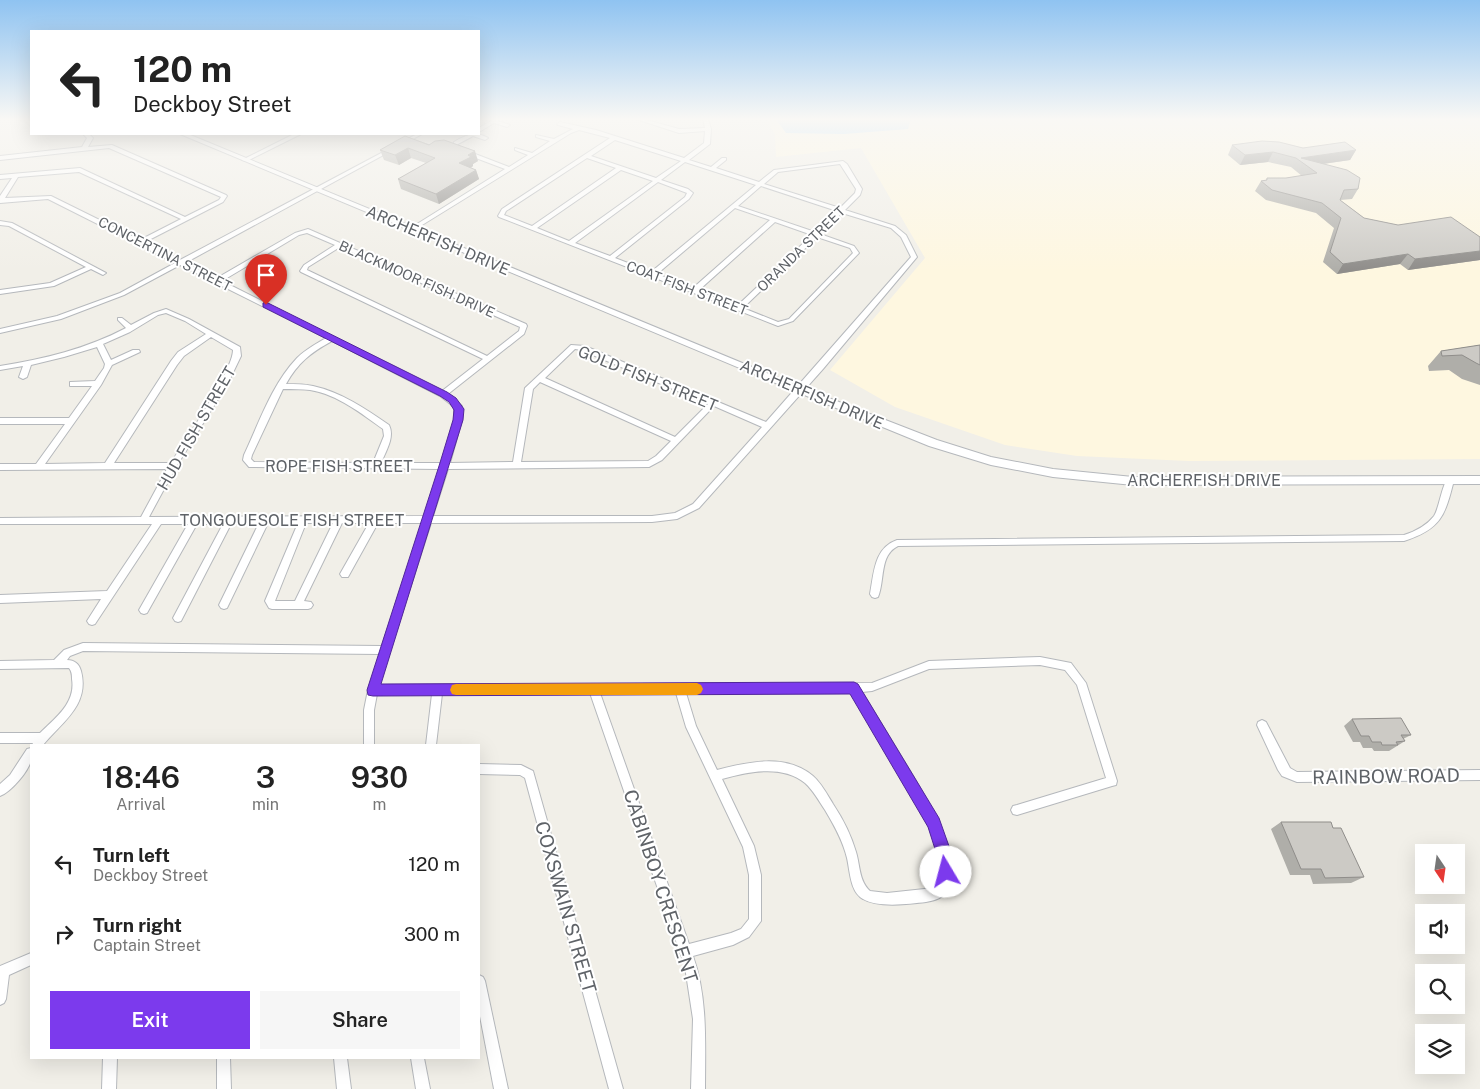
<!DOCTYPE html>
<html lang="en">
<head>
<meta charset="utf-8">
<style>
  body { margin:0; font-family:"Public Sans",sans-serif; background:#f6f6f6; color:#222; height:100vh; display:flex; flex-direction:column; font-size:19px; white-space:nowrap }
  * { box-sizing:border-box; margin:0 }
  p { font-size:16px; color:#767676 }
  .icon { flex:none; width:28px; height:28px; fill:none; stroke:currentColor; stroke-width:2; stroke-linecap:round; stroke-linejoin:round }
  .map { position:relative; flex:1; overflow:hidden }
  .panel { position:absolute; left:30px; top:744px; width:450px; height:315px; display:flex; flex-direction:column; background:#fff; border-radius:0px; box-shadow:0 5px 20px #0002 }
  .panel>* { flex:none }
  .top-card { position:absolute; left:30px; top:30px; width:450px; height:105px; border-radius:0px; box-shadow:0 5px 20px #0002; background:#fff; color:#222; overflow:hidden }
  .needle { width:32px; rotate:167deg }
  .tools { position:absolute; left:1415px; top:844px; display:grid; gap:10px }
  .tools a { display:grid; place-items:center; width:50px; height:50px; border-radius:0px; background:#fff; box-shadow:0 5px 20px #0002; font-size:25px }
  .pin { position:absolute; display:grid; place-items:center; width:42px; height:42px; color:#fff; margin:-51px -21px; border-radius:50% 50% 50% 0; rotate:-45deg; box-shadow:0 0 5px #0007 }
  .pin .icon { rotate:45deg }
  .me { position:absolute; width:55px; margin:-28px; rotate:352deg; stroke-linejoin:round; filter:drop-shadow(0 0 4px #0008) }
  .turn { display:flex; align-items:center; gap:18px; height:105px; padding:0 20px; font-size:22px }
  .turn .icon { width:65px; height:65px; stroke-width:2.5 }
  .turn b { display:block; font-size:35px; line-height:42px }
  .eta { display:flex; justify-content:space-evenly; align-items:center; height:85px; text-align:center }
  .eta b { font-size:30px; font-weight:600; line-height:35px }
  .action { display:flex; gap:10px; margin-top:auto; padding:10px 20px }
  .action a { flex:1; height:58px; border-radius:0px; background:#7c3aed; color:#fff; font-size:20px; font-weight:600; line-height:58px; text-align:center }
  .action a+a { background:#f6f6f6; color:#222 }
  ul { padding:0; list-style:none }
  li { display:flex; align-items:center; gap:15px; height:70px; padding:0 20px }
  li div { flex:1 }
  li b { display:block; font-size:19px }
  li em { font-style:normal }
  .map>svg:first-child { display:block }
</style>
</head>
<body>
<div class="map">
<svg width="1480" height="1089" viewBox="0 0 1480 1089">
  <rect width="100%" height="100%" fill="#f1efe8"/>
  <!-- commercial -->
  <path fill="#fef7e0" d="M767,119H1480V459L1189,461L1077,456L1005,445L895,407L830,370L925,258L861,148L776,157L775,135Z"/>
  <!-- water -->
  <path fill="#aadaff" d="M776,119H911L908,129L844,134L786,133Z"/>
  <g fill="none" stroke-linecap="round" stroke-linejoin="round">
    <!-- minor casing -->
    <g stroke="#b5b8bc" stroke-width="2">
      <g id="minor">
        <path d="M18,119H25L22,121Z"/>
        <path d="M494,119H499L498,121L510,125L507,127L494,123L479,132V128Z"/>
        <path d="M636,119H643L679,129L705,128L703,119H708L711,129L710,144L689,160L711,167L722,158H726V160L716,168L759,182L774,170L843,161L847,164L862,189L860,195L845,210L895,226L906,235L917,257L823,369L699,508L677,519L652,522L431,523L379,685L872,683L929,661L1040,657L1071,663L1086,683L1117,781L1116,785L1112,786L1017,815L1013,814L1011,810L1013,806L1017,805L1106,778L1077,685L1065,670L1040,665L929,669L872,691L862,692C875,713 888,735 901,756C917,783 992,894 926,902C909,904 878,908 863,899C850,892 850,871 847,858C843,841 834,825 825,810C819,801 813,790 805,783C782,764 747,772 722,779L754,846L761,875V921L749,937L733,945L693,956C708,998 705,1045 705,1089H691L693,1019L685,967L590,693L442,694L436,745H426L432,694H377L374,710V745H364V710L368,690L380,654L83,651L70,656L67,660C75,660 79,664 81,671C90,705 62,722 43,745H32L33,743H0V733H40C55,718 76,703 72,679C72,675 72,672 69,668L0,669V661L54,660L64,650L83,643L382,646L422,523H378L348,577H342L340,574L369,523H342L304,601L311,602L313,605L311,608L308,609H272L269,608L265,601L298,523H268L227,608L224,609L221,608L219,605L259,523L231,524L181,621L178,622L175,621L173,618L223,524H197L147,613L144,614L141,613L139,610L188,524H161L95,624L92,625L89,624L87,621L101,599L0,603V595L107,591L152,524H0V518L141,517L167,469L0,470V464H36L65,424H0V418H69L92,386H70V382L95,381L104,368L105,364L97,347L64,357L31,365L27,377L23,379L19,377L23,366L0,370V366C44,359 86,349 126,328L118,320V318H122L131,325L154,313L166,309L189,319L240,347L241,356L228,383L176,467L149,517L425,516L440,469L249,467L243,460L244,455C259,423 272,384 297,358C305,350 316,344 326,338L180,265L124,295L61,319L0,333V329L57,316L120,293L175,263L48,199L0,203V196L12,178L0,179V175L80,168L185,217L219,200L221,197L109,148L0,160V156L82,147L87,138L83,134H89L93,138L88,147L112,145L226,195L227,196L223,202L145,242L180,260L417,134H422L185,263L217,278L295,233L308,229L526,324L527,326L524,334L448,394L462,406V420L450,463L513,462L525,388L571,345L585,346L766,422L911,257L901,237L891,228L842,213L820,234L854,246L859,253L793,321L778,326L499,217L498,216L502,209L610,138L579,130L571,133L414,230L409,229L505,169L452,149L454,142C466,135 475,131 488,138L485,140L473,136L458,144L457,147L509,167L528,155L515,150V148L532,153L550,141L536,137V135L554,139L573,129L558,125L557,124L560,122L596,130L684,158L704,143L705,131L679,133ZM615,140L681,161L656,178L591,156ZM587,158L616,168L532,226L504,215L506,211ZM685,162L756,185L651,272L615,258L689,199L693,193L688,189L661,180ZM840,164L856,189L855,193L840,208L764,184L778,172ZM621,170L653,181L569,241L537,228ZM79,172L181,219L140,240L51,196L5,198L18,177ZM658,182L687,193L685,197L610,256L575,243ZM761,186L837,211L815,232L738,206ZM735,208L770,220L693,288L657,274ZM775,222L812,235L737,306L698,291ZM307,233L335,245L304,265L300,271L301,272L483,359L442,391L222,281L299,235ZM817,237L850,248L853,253L789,319L778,322L743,308ZM340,247L520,327L519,331L487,356L307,270L308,267ZM166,313L185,321L206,334L178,352L171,361L105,463L45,464L101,385L112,365L140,352L139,350H133L111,360L103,344L130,332L158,315ZM211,337L233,350C233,371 184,442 171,463H114L177,365L184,356ZM332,341L440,396L454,407V420L442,463H381C386,451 395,437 389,425C366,409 341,392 313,386C304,384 295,384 286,384C298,363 310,353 332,341ZM575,349L581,350L708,404L675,437L545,378ZM540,382L671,441L656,456L648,461L521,462L533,389ZM283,389C292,389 301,389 310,390C337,394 362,414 383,429L384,436L373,463L254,462L251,459L252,455ZM714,406L762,427L693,504L675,513L652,516H433L448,469L649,467L662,460ZM306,523H333L295,601H275ZM851,692C864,715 878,738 892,761C909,791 949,848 940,884L934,888L887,893L870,891C859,881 860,865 856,852C851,835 843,819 833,804C827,794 821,783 813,776C786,753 748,762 717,770L696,726L686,693ZM600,693H676L686,727L743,847L749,875V919L741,929L731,933L689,944Z"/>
        <path d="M294,134H301L247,161L242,160Z"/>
        <path d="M0,221L12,223L106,273L103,275L91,269L54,286L0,294V290L50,283L86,267L9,226L0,225Z"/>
        <path d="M1450,477L1454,480C1445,516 1441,529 1404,541L898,546C879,555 885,581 878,597L875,598L872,597L870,594C874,573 874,548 897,540L1404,535C1416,531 1426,526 1434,516C1440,507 1442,481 1450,477Z"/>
        <path d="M1262,720L1266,722L1290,768L1297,772L1480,770V780L1297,782L1282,776L1278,770L1257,725L1258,722Z"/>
        <path d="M31,748C31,752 32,756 31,760C29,771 11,792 0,796V784L10,775L27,749Z"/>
        <path d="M479,764L521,765L533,771L623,1089H609L525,778L520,775L479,774Z"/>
        <path d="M31,953V965L9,975L6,999L4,1003L0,1005V966Z"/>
        <path d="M479,975L483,977L485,981L508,1089H494L479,1011Z"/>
        <path d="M103,1058H117L116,1089H102Z"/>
        <path d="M217,1058H230L231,1089H217Z"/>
        <path d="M334,1058H347L351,1089H337Z"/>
        <path d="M411,1058H424L430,1089H416Z"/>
      </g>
    </g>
    <!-- tertiary casing -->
    <g stroke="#b5b8bc" stroke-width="2">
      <path id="tertiary" d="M180,134H188L803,388L937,440L991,457L1053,469L1133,477L1480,476V484L1133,485L1053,477L991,465L929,446L797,392Z"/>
    </g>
    <!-- minor -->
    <use href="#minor" fill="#fff" fill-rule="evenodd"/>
    <!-- tertiary -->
    <use href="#tertiary" fill="#fff" fill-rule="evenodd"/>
  </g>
  <!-- wall -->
  <g fill="#afaea9">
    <path d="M405,136L478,161L473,164V166L471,168L476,170L479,179L439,204L401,189L398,179L426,163L411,158L399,165L384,160L380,150Z"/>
    <path d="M1232,145L1356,150L1350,160L1323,164L1358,189L1352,199L1340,200L1364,218L1398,225L1480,237V260L1408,270L1400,264L1337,274L1323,262L1334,228L1316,213L1266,200L1255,191L1261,181L1266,180L1267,178H1286L1302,176L1291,167L1268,162L1240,165L1228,155Z"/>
    <path d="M1480,345V385L1462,379L1449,370L1429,371L1428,366L1441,351Z"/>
    <path d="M1352,719L1411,735L1403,739L1405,741L1389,751H1374L1372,748H1363L1360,742H1353L1344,726Z"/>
    <path d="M1281,822L1333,828L1364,877L1351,883L1313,884L1310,875H1290L1271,829Z"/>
  </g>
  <!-- shaded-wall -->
  <g fill="#8f8d8a">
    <path d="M408,148L411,158L399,165L395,155Z"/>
    <path d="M1356,150L1350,160L1308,166L1301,158Z"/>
    <path d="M475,151L478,161L473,164V166L462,173L459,163L468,155Z"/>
    <path d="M1273,152L1268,162L1240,165L1245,155Z"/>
    <path d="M476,170L479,179L439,204L436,194Z"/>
    <path d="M1480,251V260L1408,270L1415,259Z"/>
    <path d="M1408,254L1400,264L1337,274L1343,264Z"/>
  </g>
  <!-- building -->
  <g fill="#cccac5" stroke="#8f8d8a">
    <path d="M405,136L429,145L435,141L444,140L475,151L468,155L471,157L459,163L476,170L436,194L398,179L435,158L408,148L395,155L380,150Z"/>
    <path d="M1262,141L1279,142L1303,148L1345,142L1356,150L1301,158L1347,170L1360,178L1358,189L1344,190L1340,200L1364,218L1398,225L1451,217L1480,237V251L1415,259L1408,254L1343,264L1330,252L1341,218L1322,203L1272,190L1261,181L1267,180V178H1286L1317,173L1296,158L1273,152L1245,155L1232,145Z"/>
    <path d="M1480,345V365L1476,363L1462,355L1442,356L1441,351Z"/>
    <path d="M1401,718L1411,735H1401L1405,741L1396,742L1398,745H1382L1381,742H1372L1369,736H1361L1352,719Z"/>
    <path d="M1281,822H1331L1333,828H1341L1364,877L1325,878L1321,869H1301Z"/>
  </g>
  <!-- sky -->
  <linearGradient id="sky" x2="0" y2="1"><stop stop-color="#8fc3f1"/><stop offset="0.44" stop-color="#f9f8f5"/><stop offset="1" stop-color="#f9f8f5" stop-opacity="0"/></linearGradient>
  <rect width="1480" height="271" fill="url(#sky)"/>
  <!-- route -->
  <path fill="#7c3aed" stroke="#51269a" d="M266,302L447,392L456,398L464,409L463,420L381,684L854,682L858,684L939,818L950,849L953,872L951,877L946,879L940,877L935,849L928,827L850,694L373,696L368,695L367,690L439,466L453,420L454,410L449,402L440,396L263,307V303Z"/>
  <!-- slow -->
  <path fill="#f59e0b" d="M697,683L701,685L703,689L701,693L697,695H456L452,694L450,690L452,685L456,684Z"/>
  <g text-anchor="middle" stroke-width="4" stroke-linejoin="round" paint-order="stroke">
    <!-- far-street labels -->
    <g font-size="14" fill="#5f6368" stroke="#fff">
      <text transform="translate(801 249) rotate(-44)" y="5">ORANDA STREET</text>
      <text transform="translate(165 254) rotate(27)" y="5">CONCERTINA STREET</text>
      <text transform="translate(417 279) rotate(24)" y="5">BLACKMOOR FISH DRIVE</text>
      <text transform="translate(687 288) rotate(21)" y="5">COAT FISH STREET</text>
    </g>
    <!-- street labels -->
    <g font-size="16" fill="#5f6368" stroke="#fff">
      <text transform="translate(438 240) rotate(23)" y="6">ARCHERFISH DRIVE</text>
      <text transform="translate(648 378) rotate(22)" y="6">GOLD FISH STREET</text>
      <text transform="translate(812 394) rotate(23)" y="6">ARCHERFISH DRIVE</text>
      <text transform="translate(196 428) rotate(-60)" y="6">HUD FISH STREET</text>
      <text x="339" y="472">ROPE FISH STREET</text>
      <text x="1204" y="486">ARCHERFISH DRIVE</text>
      <text x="292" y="526">TONGOUESOLE FISH STREET</text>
    </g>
    <!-- near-street labels -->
    <g font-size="19" fill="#5f6368" stroke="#fff">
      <text transform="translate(1386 776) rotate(-1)" y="7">RAINBOW ROAD</text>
      <text transform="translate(661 886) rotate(72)" y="7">CABINBOY CRESCENT</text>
      <text transform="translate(566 907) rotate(74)" y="7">COXSWAIN STREET</text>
    </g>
  </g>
</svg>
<div class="tools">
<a><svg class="needle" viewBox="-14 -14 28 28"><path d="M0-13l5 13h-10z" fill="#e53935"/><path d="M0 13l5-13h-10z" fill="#767676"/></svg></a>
<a><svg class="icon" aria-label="sound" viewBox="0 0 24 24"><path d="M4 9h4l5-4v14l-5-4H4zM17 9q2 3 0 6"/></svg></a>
<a><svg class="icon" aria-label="search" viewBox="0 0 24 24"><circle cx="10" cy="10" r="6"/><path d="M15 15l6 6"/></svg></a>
<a><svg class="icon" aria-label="layers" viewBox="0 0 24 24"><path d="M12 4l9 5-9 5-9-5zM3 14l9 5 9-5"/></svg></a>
</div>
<div class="pin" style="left:266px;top:305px;background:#d93025"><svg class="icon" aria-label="arrive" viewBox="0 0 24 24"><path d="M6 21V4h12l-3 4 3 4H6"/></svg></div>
<svg class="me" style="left:946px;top:872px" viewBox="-20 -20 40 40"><circle r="19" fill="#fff"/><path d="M0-13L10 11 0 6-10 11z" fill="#7c3aed"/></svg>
<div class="top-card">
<div class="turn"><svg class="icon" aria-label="left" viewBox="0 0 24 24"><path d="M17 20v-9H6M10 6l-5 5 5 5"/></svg><div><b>120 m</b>Deckboy Street</div></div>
</div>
<section class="panel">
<div class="eta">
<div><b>18:46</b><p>Arrival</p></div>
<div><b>3</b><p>min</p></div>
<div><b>930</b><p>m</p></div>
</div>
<ul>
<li><svg class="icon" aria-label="left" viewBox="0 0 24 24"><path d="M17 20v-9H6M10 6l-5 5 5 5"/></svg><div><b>Turn left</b><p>Deckboy Street</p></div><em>120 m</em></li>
<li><svg class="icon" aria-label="right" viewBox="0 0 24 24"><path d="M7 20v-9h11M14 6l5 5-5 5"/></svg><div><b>Turn right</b><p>Captain Street</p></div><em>300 m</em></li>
</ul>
<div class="action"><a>Exit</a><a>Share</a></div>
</section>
</div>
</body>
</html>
